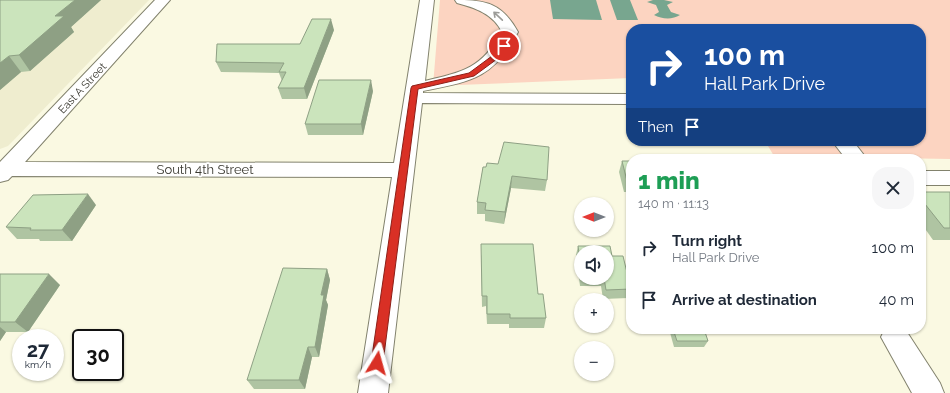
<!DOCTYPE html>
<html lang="en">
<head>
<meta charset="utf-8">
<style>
  body { margin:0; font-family:Raleway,sans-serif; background:#f6f6f7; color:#1f2937; height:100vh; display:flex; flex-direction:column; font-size:15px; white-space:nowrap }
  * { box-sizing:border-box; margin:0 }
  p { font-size:13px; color:#747a83 }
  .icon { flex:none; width:22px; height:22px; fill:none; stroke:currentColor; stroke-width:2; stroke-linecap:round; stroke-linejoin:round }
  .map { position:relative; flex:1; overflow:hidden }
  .drawer { position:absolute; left:626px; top:154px; width:300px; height:180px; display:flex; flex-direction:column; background:#fff; border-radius:16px; box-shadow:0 1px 3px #0004 }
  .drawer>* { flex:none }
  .top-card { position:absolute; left:626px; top:24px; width:300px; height:122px; border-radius:16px; box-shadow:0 1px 3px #0004; background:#1a4fa0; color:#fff; overflow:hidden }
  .needle { width:26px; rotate:270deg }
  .tools { position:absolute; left:574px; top:197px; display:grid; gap:8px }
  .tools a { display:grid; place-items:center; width:40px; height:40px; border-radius:50%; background:#fff; box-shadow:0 1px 3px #0004; font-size:20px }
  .speed { position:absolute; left:12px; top:329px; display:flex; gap:8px; font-size:20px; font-weight:700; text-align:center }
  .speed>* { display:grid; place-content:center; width:52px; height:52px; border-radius:50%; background:#fff; box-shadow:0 1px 3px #0004; line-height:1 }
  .speed small { font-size:10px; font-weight:400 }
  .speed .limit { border:2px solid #111; border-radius:6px; background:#fff; color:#111 }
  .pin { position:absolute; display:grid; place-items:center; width:34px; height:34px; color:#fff; margin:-17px; border:2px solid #fff; border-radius:50%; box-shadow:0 1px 4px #0007 }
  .me { position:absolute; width:44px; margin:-22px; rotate:8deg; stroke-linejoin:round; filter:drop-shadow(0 0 3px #0008) }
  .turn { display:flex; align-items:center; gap:14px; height:84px; padding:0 12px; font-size:18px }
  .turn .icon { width:52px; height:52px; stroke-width:2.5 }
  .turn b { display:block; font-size:28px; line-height:34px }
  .then { display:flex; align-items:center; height:38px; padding:0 12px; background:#0003; gap:8px; font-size:15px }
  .round { display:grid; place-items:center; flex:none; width:42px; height:42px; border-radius:16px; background:#f6f6f7 }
  .head { display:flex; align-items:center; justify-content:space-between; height:68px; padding:0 12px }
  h1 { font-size:24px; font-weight:800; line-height:30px; color:#1e9e55 }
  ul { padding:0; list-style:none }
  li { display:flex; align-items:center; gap:12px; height:52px; padding:0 12px }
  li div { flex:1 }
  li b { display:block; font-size:15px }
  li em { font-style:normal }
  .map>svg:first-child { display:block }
</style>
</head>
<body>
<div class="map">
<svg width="950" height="393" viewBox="0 0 950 393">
  <rect width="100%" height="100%" fill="#faf9e2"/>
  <!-- built -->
  <path fill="#efedcf" d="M0,0H149L8,146L0,149Z"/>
  <!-- green -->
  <path fill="#fcd4c1" d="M440,0H950V159L774,156L765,141H921V29H631V78L433,86Z"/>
  <!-- water -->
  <g fill="#78a68f">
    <path d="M550,0H596L602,20L553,19Z"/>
    <path d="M610,0H630L638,20H617Z"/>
    <path d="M653,0H664L673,2L667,5L671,12L680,15C672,20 662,19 654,15L659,12L656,5L647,2Z"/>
  </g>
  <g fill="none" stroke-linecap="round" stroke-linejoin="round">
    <!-- street casing -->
    <g stroke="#82826d" stroke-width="2">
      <g id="street">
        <path d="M155,0H170L25,162L394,163L420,0H434L425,81C463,72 482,68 502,32C493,14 476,8 457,3L455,0C486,0 502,3 518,32C493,79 472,81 423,91V93L631,94V104L422,103L388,393H358L392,177L12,176L8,180L0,182V162Z"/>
        <path d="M832,141H853L867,159H846Z"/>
        <rect x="921" y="171" width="29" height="14"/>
        <path d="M885,329H905L940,383L944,393H912L881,337Z"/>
      </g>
    </g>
    <!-- street -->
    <use href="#street" fill="#fff" fill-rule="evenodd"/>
  </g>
  <!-- wall -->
  <g fill="#afc4a2" fill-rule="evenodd">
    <path d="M0,0H101L71,27L74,32L30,71L21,72L0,90Z"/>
    <path d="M334,30L307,99H282L278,88L282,81L279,73L221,72L216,62L300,44Z"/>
    <path d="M373,91L363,135H308L305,124Z"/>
    <path d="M622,161H631V192H624L619,172Z"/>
    <path d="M483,167L547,180L545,191L511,188L504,224L485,221V214H477V202Z"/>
    <path d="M921,192H950V240H933L921,223Z"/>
    <path d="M96,205L72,241H40L39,239H17L6,227Z"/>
    <path d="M578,246L612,256L631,288V290L628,298L603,299L601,286H580L576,255ZM581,252L607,278H581Z"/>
    <path d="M481,255L538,294L546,318L544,328H509V324H487L486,306L482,307Z"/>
    <path d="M327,269L330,280L326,300L328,305L319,357H312L305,389H254L247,380Z"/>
    <path d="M0,274L60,285L28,332H6L0,341Z"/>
    <path d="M669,329H704L708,341L704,347H674Z"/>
  </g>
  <!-- shaded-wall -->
  <g fill="#8ea084">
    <path d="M75,0H101L71,27L74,32L30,71L19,55L55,16Z"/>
    <path d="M331,19L334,30L307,99L304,88Z"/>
    <path d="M9,56L21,72L0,90V63Z"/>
    <path d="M371,80L373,91L363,135L361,124Z"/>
    <path d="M512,176L511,188L504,224L505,212Z"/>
    <path d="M88,194L96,205L72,241L62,230Z"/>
    <path d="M327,269L330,280L326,300L328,305L319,357L315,347L321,295Z"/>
    <path d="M49,274L60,285L28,332L15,322Z"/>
    <path d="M0,327L6,332L0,341Z"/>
    <path d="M308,347L312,357L305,389L299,380Z"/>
  </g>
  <!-- building -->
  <g fill="#cbe4bc" stroke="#8ea084">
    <path d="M0,0H75L55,16H64L19,55L9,56L0,63Z"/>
    <path d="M312,19H331L304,88H278L286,72H279L284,63L216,62L217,44H300Z"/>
    <path d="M319,80H371L361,124H305Z"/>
    <path d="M504,142L549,147L547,180L512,176L505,212L485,210L486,203L477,202L483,167H486L487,163L498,164Z"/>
    <path d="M622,161H631V181H627Z"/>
    <path d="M921,192H950V228H944L921,199Z"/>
    <path d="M88,194L62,230H30L31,228L6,227L33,195Z"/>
    <path d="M481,244H533L538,294H543L546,318H510V314H487V296H482Z"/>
    <path d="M578,246H610L612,256H623L631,289L606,290L604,278H607V252H581V266Z"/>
    <path d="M283,268L327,269L321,295H324L315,347H308L299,380H247Z"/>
    <path d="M0,274H49L15,322H0Z"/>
    <path d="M673,329H704L708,341H677Z"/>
  </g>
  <!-- one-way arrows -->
  <defs><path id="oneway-shaft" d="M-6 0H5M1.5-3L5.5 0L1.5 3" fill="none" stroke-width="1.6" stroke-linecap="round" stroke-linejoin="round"/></defs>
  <use stroke="#9c9c98" href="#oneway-shaft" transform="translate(498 16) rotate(-137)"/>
  <!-- route -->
  <path fill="#d93025" stroke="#8d1f18" d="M501,44L507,46L497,59L474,76L418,89L383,363L381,367L377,369L372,367L371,363L411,88L412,86L469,73L492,56Z"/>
  <g text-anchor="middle" stroke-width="3.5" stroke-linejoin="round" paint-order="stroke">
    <!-- far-street labels -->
    <g font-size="11" fill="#3a3931" stroke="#fff">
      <text transform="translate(82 88) rotate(-47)" y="4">East A Street</text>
    </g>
    <!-- street labels -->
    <g font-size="13" fill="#3a3931" stroke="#fff">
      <text x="205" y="174">South 4th Street</text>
    </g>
  </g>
</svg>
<div class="tools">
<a><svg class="needle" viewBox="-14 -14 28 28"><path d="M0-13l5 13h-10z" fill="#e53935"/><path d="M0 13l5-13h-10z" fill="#747a83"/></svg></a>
<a><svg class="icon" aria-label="sound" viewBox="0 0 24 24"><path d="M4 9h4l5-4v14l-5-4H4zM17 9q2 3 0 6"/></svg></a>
<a>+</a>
<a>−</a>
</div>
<div class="speed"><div>27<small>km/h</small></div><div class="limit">30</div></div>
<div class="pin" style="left:504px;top:46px;background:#d93025"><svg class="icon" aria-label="arrive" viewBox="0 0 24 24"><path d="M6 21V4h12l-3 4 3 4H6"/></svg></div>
<svg class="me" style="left:377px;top:363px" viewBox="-20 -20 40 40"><path d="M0-17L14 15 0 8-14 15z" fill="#d93025" stroke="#fff" stroke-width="4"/></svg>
<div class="top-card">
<div class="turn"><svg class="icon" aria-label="right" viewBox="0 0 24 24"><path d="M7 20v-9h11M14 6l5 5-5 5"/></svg><div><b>100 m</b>Hall Park Drive</div></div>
<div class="then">Then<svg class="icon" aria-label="arrive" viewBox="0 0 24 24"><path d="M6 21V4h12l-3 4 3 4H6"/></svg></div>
</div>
<section class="drawer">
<div class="head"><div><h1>1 min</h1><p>140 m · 11:13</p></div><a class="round"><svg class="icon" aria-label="close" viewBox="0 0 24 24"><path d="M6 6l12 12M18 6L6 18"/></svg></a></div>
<ul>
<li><svg class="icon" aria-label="right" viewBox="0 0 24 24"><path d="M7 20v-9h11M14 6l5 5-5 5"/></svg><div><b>Turn right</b><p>Hall Park Drive</p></div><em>100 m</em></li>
<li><svg class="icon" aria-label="arrive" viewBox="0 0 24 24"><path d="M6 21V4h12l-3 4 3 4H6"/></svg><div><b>Arrive at destination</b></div><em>40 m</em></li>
</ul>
</section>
</div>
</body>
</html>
